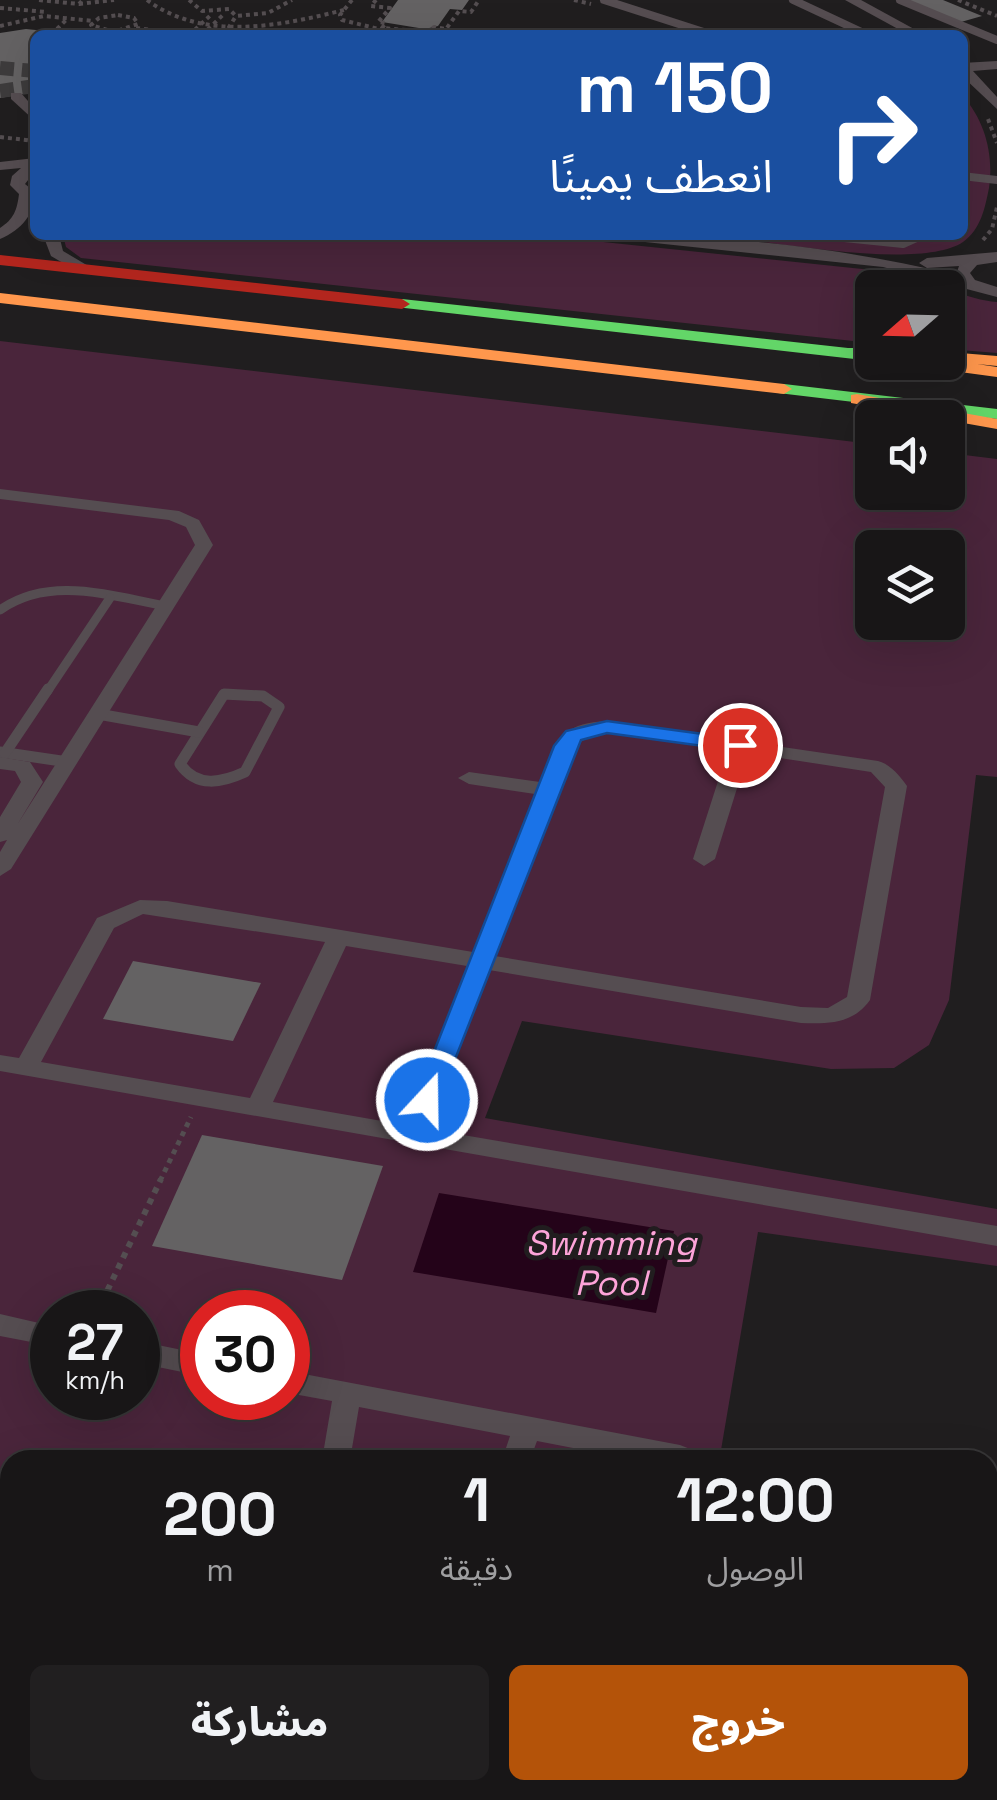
<!DOCTYPE html>
<html lang="ar">
<head>
<meta charset="utf-8">
<style>
  body { margin:0; font-family:"Space Grotesk","Noto Sans Arabic",sans-serif; background:#211f20; color:#f1f3f6; direction:rtl; height:100vh; display:flex; flex-direction:column; font-size:38px; white-space:nowrap }
  * { box-sizing:border-box; margin:0 }
  p { font-size:32px; color:#9f9fa1 }
  .icon { flex:none; width:55px; height:55px; fill:none; stroke:currentColor; stroke-width:2; stroke-linecap:round; stroke-linejoin:round }
  .map { position:relative; flex:1; overflow:hidden; direction:ltr }
  .details { position:absolute; left:0px; top:1450px; width:998px; height:350px; display:flex; flex-direction:column; background:#181617; border-radius:30px 30px 0 0; box-shadow:0 10px 40px #0002,0 0 0 2px #363536; direction:rtl }
  .details>* { flex:none }
  .guide { position:absolute; left:30px; top:30px; width:938px; height:210px; border-radius:15px; box-shadow:0 10px 40px #0002,0 0 0 2px #363536; direction:rtl; background:#1a4fa0; color:#fff; overflow:hidden }
  .needle { width:65px; rotate:250deg }
  .fabs { position:absolute; left:855px; top:270px; display:grid; gap:20px }
  .fabs a { display:grid; place-items:center; width:110px; height:110px; border-radius:15px; background:#181617; box-shadow:0 10px 40px #0002,0 0 0 2px #363536; font-size:50px }
  .speed { position:absolute; left:30px; top:1290px; display:flex; gap:20px; font-size:50px; font-weight:700; text-align:center }
  .speed>* { display:grid; place-content:center; width:130px; height:130px; border-radius:50%; background:#181617; box-shadow:0 10px 40px #0002,0 0 0 2px #363536; line-height:1 }
  .speed small { font-size:25px; font-weight:400 }
  .speed .limit { border:15px solid #d22; background:#fff; color:#111 }
  .pin { position:absolute; display:grid; place-items:center; width:85px; height:85px; color:#fff; margin:-42px; border:5px solid #fff; border-radius:50%; box-shadow:0 2px 10px #0007 }
  .me { position:absolute; width:110px; margin:-55px; rotate:21deg; stroke-linejoin:round; filter:drop-shadow(0 0 8px #0008) }
  .turn { display:flex; align-items:center; gap:35px; height:210px; padding:0 30px; font-size:45px }
  .turn .icon { width:130px; height:130px; stroke-width:2.5 }
  .turn b { display:block; font-size:70px; line-height:85px }
  .eta { display:flex; justify-content:space-evenly; align-items:center; height:170px; text-align:center }
  .eta b { font-size:60px; font-weight:800; line-height:70px }
  .button { display:flex; gap:20px; margin-top:auto; padding:20px 30px }
  .button a { flex:1; height:115px; border-radius:15px; background:#b45309; color:#fff; font-size:40px; font-weight:800; line-height:115px; text-align:center }
  .button a+a { background:#211f20; color:#f1f3f6 }
  .map>svg:first-child { display:block }
</style>
</head>
<body>
<div class="map">
<svg width="997" height="1800" viewBox="0 0 997 1800">
  <rect width="100%" height="100%" fill="#201e1f"/>
  <!-- green -->
  <g fill="#4a253b" fill-rule="evenodd">
    <path d="M963,96C985,121 994,155 989,188C985,208 981,229 963,242C920,271 768,241 713,235H962Z"/>
    <path d="M63,235H536L910,274C939,283 967,300 997,302V353L948,349V288H872V343L81,258L66,247Z"/>
    <path d="M0,341L872,444V492H948V453L997,459V777L976,775L949,1000L929,1045L894,1068L831,1069L522,1021L485,1118L997,1209V1266L758,1232L720,1456L735,1460H10V1790H988V1510L997,1512V1800H0ZM872,548H948V622H872ZM52,1312H138V1398H52ZM202,1312H288V1398H202Z"/>
  </g>
  <!-- water -->
  <path fill="#240319" d="M439,1193L674,1231L656,1313L413,1272Z"/>
  <!-- building -->
  <g fill="#646263">
    <path d="M398,0H469L462,10L450,9L438,26L425,29L382,22Z"/>
    <path d="M908,0H943L982,16L961,22Z"/>
    <path d="M26,29L84,35H35V92L0,98V33Z"/>
    <path d="M133,961L261,983L233,1041L103,1019Z"/>
    <path d="M202,1135L383,1166L342,1280L152,1246Z"/>
  </g>
  <g fill="none" stroke-linecap="round" stroke-linejoin="round">
    <!-- street-tunnel -->
    <g stroke="#3d3b3c" stroke-width="14" stroke-dasharray="14 8" stroke-linecap="butt">
      <path d="M0,68L35,71"/>
      <path d="M0,91L35,86"/>
    </g>
    <!-- path-far2 -->
    <g stroke="#544e51" stroke-width="4" stroke-dasharray="4 4" stroke-linecap="butt">
      <path d="M39,0L79,4L83,0"/>
      <path d="M147,0C204,42 280,26 344,10"/>
      <path d="M189,0L202,11L229,9L236,16L268,13L292,0"/>
      <path d="M352,0L340,15L342,20L383,30"/>
      <path d="M376,0L371,6L390,8L378,22L386,23L382,28L429,32L434,27L446,29L459,11L471,12L479,0"/>
      <path d="M574,0L591,4"/>
      <path d="M958,0L997,16"/>
      <path d="M79,4L114,0"/>
      <path d="M0,8L47,12"/>
      <path d="M118,15L134,18L138,24L114,32L91,25L99,18Z"/>
      <path d="M0,26L44,16L93,21"/>
      <path d="M136,28L193,35"/>
      <path d="M57,29L67,19"/>
      <path d="M189,35L212,14"/>
      <path d="M202,35L225,13"/>
      <path d="M224,35L236,16"/>
      <path d="M303,35H329"/>
      <path d="M988,119L997,143"/>
      <path d="M0,137L35,141"/>
      <path d="M983,240L992,229L997,207"/>
    </g>
    <!-- path-far1 -->
    <path stroke="#544e51" stroke-width="5" stroke-dasharray="5 5" stroke-linecap="butt" d="M160,1181L191,1117"/>
    <!-- path -->
    <path stroke="#544e51" stroke-width="6" stroke-dasharray="6 6" stroke-linecap="butt" d="M97,1312L161,1179"/>
    <!-- lane-far2 -->
    <g stroke="#554d51" stroke-width="8">
      <path d="M604,0L713,35"/>
      <path d="M793,0L868,35"/>
      <path d="M900,0L997,40"/>
      <path d="M962,176L997,180"/>
      <path d="M815,235L903,244L923,235"/>
    </g>
    <!-- lane-far1 -->
    <g stroke="#554d51" stroke-width="9">
      <path d="M0,610C50,575 110,596 166,606"/>
      <path d="M47,692L110,598"/>
    </g>
    <!-- lane -->
    <g stroke="#554d51" stroke-width="11">
      <path d="M224,694L263,696L279,707L245,772C221,783 197,788 180,764Z"/>
      <path d="M98,714L199,732"/>
      <path d="M0,752L68,762"/>
      <path d="M5,753L48,689"/>
    </g>
    <!-- street -->
    <g fill="#554d51" fill-rule="evenodd">
      <path d="M845,0H861L925,35H909Z"/>
      <path d="M997,61V69L973,71L997,97V109L962,76V63Z"/>
      <path d="M11,93H21L35,109V121L11,99Z"/>
      <path d="M35,158V171L25,184L35,192C35,213 22,230 0,239V228C14,219 17,210 19,194L10,185L12,176L21,168L0,170V162Z"/>
      <path d="M43,235H59L63,251L90,267V273H80L51,256Z"/>
      <path d="M618,235C731,235 847,249 956,275L959,266L927,268L919,263L927,258L997,252V262L977,265L970,273L975,280L997,287V297L883,267L626,240Z"/>
      <path d="M0,489L179,511L199,520L213,545L11,869L0,876V852L7,840L0,842V817L21,782L15,771L0,769V757L30,762L43,782L17,825L195,545L186,527L169,520L0,499Z"/>
      <path d="M607,721L878,761C890,764 900,776 907,786L870,1000C853,1024 828,1024 801,1023L489,970L428,1129L997,1226V1246L0,1071V1055L19,1058L97,918L140,900L167,901L473,952L535,794L469,784L458,778L469,772L540,782C556,742 560,723 607,721ZM607,733L728,750L693,859L704,866L715,859L748,753L871,772L885,787L847,997L828,1008L801,1007L495,956L575,746L593,734ZM143,914L325,942L250,1098L41,1062L114,928ZM346,946L467,966L405,1125L273,1102Z"/>
      <path d="M0,1314L52,1326V1346L0,1336Z"/>
      <path d="M138,1341L202,1354V1376L138,1363Z"/>
      <path d="M288,1371L680,1445L690,1449L694,1457L693,1460H635L537,1441L530,1460H502L510,1436L359,1407L350,1460H322L332,1401L288,1393Z"/>
    </g>
    <!-- fast -->
    <g fill="#63d668" fill-rule="evenodd">
      <path d="M402,299L848,348H872V361L396,307L394,304Z"/>
      <path d="M784,384L997,409V419L778,393L776,389Z"/>
    </g>
    <!-- slow -->
    <g fill="#ff974d" fill-rule="evenodd">
      <path d="M0,293L784,384L792,389L784,394L0,303Z"/>
      <path d="M948,352L997,356V366L977,364L997,367V377L923,367L915,362H948Z"/>
      <path d="M857,394L997,419V429L851,403V395Z"/>
    </g>
    <!-- jam -->
    <path fill="#b3261e" fill-rule="evenodd" d="M0,255L402,299L410,304L402,309L0,265Z"/>
  </g>
  <!-- route -->
  <path fill="#1a73e8" stroke="#114b97" stroke-width="2.5" d="M607,721L740,739L750,745L740,751L607,733L581,740L439,1100L427,1109L418,1106L415,1100L554,746L566,731Z"/>
  <g text-anchor="middle" stroke-width="10" stroke-linejoin="round" paint-order="stroke">
    <!-- water labels -->
    <g font-size="35" font-style="italic" fill="#fda4d9" stroke="#211d1f">
      <text x="611" y="1255">Swimming<tspan x="611" dy="40">Pool</tspan></text>
    </g>
  </g>
</svg>
<div class="fabs">
<a><svg class="needle" viewBox="-14 -14 28 28"><path d="M0-13l5 13h-10z" fill="#e53935"/><path d="M0 13l5-13h-10z" fill="#9f9fa1"/></svg></a>
<a><svg class="icon" aria-label="sound" viewBox="0 0 24 24"><path d="M4 9h4l5-4v14l-5-4H4zM17 9q2 3 0 6"/></svg></a>
<a><svg class="icon" aria-label="layers" viewBox="0 0 24 24"><path d="M12 4l9 5-9 5-9-5zM3 14l9 5 9-5"/></svg></a>
</div>
<div class="speed"><div>27<small>km/h</small></div><div class="limit">30</div></div>
<div class="pin" style="left:740px;top:745px;background:#d93025"><svg class="icon" aria-label="arrive" viewBox="0 0 24 24"><path d="M6 21V4h12l-3 4 3 4H6"/></svg></div>
<svg class="me" style="left:427px;top:1100px" viewBox="-20 -20 40 40"><circle r="17" fill="#1a73e8" stroke="#fff" stroke-width="3"/><path d="M0-11L8 9 0 5-8 9z" fill="#fff"/></svg>
<div class="guide">
<div class="turn"><svg class="icon" aria-label="right" viewBox="0 0 24 24"><path d="M7 20v-9h11M14 6l5 5-5 5"/></svg><div><b>150 m</b>انعطف يمينًا</div></div>
</div>
<section class="details">
<div class="eta">
<div><b>12:00</b><p>الوصول</p></div>
<div><b>1</b><p>دقيقة</p></div>
<div><b>200</b><p>m</p></div>
</div>
<div class="button"><a>خروج</a><a>مشاركة</a></div>
</section>
</div>
</body>
</html>
